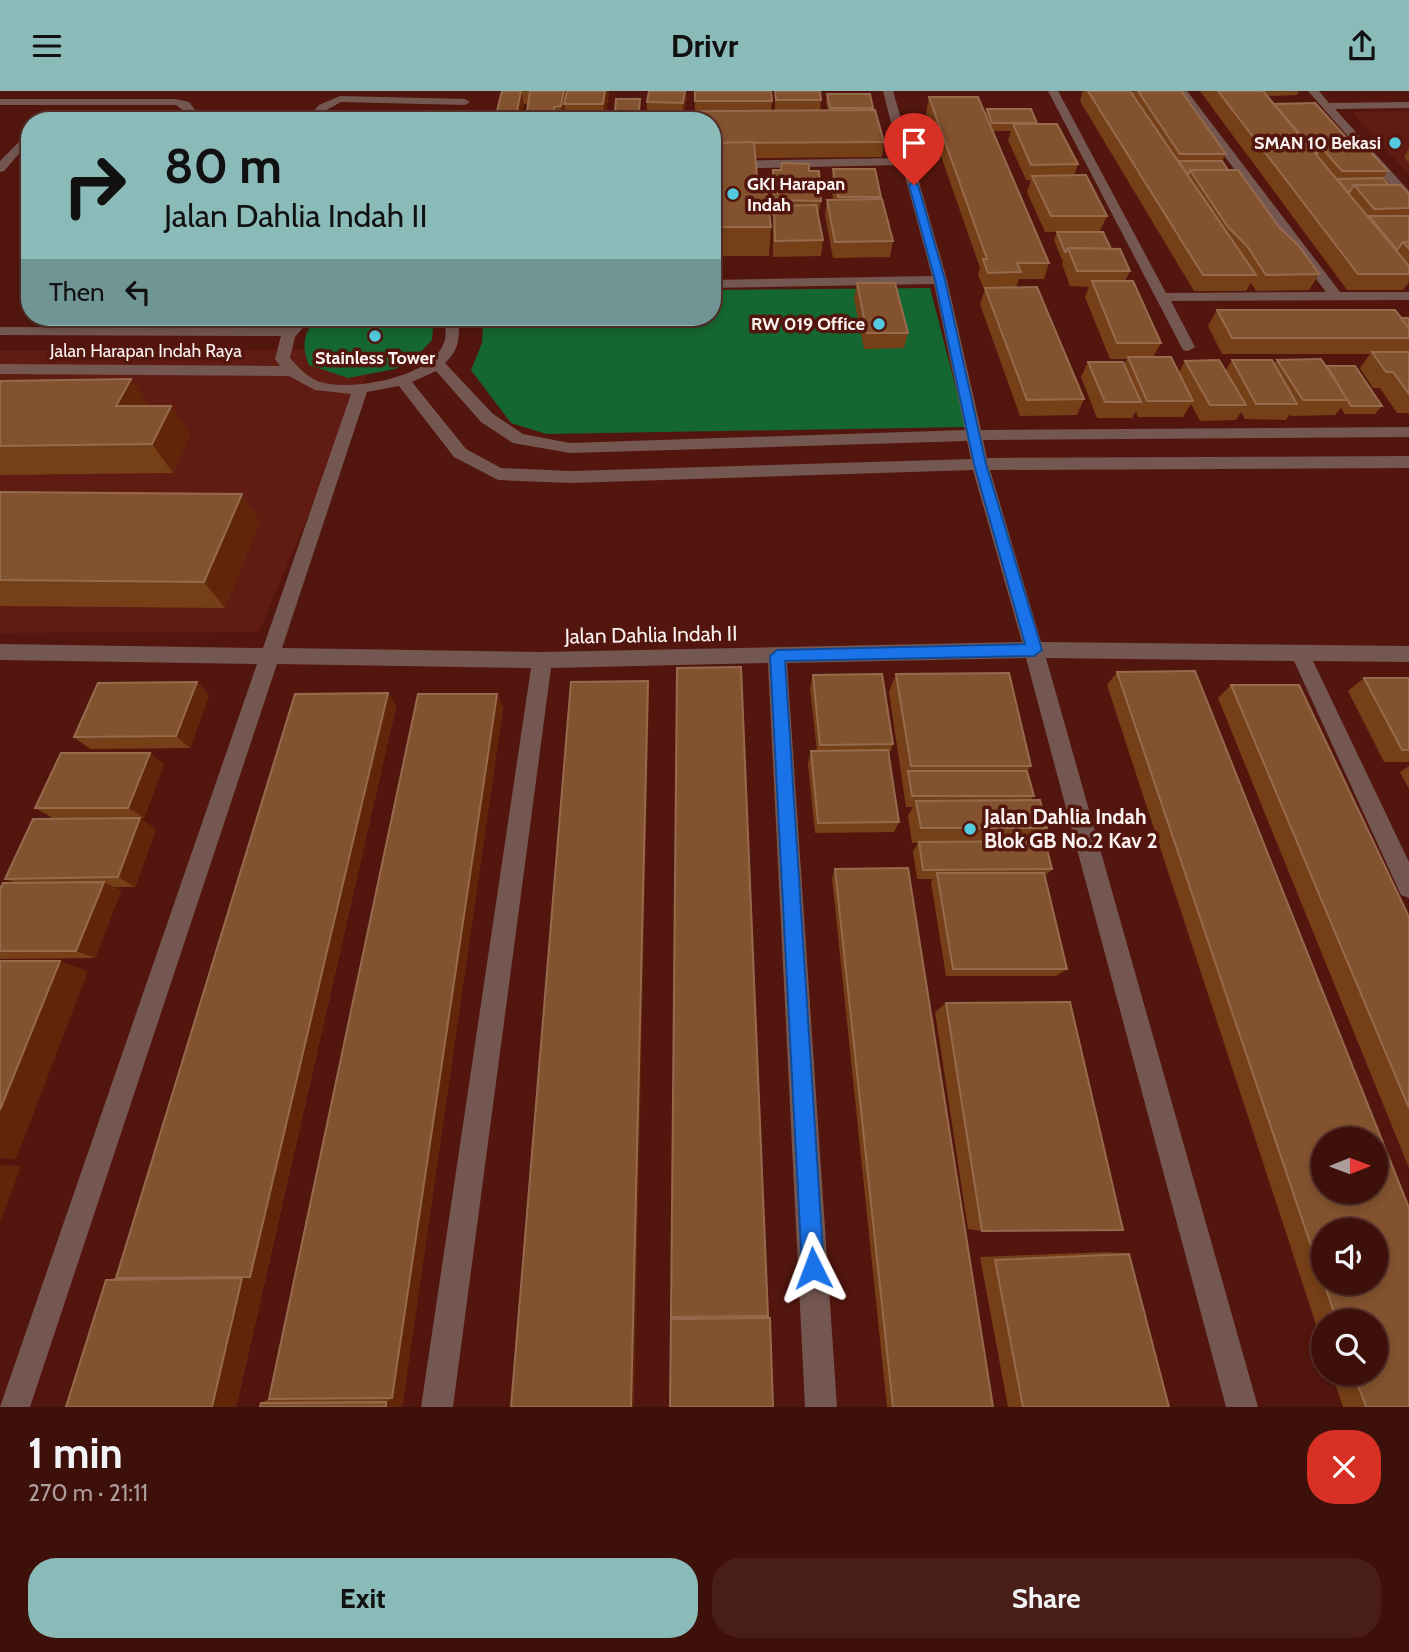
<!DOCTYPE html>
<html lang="en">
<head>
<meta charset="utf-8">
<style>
  body { margin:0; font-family:Cabin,sans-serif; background:#491e18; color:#f1f3f6; height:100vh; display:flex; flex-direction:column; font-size:26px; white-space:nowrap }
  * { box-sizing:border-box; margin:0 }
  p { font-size:23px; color:#ad9d9c }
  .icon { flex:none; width:38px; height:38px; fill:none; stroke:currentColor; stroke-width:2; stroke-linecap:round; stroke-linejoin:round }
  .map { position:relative; height:1316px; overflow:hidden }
  .drawer { display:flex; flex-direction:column; background:#3e100a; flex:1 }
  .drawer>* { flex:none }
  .hud { position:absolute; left:21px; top:21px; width:700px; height:214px; border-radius:28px; box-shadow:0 4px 10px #0003,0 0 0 2px #57302b; background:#8bbbb9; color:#111; overflow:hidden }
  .needle { width:46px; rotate:89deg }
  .fabs { position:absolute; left:1311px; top:1036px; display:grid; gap:14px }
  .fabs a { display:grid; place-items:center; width:77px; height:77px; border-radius:50%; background:#3e100a; box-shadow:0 4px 10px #0003,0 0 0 2px #57302b; font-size:35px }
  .pin { position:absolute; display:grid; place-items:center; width:60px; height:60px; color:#fff; margin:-72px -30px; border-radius:50% 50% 50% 0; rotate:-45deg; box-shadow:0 0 7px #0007 }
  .pin .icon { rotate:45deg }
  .me { position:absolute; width:77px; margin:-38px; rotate:357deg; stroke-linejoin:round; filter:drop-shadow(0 0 5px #0008) }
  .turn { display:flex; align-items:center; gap:24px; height:147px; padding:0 28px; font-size:32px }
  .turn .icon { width:91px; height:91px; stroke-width:2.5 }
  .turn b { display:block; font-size:49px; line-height:60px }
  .then { display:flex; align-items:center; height:66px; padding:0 28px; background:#0003; gap:14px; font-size:26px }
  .round { display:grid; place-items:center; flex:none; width:74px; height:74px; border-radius:28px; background:#491e18 }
  .head { display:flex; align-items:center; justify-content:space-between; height:119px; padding:0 28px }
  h1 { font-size:42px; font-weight:700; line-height:52px }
  .action { display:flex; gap:14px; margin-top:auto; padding:14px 28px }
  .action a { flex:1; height:80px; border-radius:28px; background:#8bbbb9; color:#111; font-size:28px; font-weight:700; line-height:80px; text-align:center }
  .action a+a { background:#491e18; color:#f1f3f6 }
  header { display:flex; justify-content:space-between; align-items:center; height:91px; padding:0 28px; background:#8bbbb9; color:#111; font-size:32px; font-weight:700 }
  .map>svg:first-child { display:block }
</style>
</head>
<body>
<header><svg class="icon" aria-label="menu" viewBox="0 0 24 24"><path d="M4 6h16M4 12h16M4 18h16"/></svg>Drivr<svg class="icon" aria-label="share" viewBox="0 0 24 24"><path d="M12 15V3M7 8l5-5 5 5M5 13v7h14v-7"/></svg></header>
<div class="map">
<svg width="1409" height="1316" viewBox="0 0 1409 1316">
  <rect width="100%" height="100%" fill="#53160e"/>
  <!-- built -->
  <g fill="#601b12">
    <path d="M1409,20V84L1352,21Z"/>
    <path d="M378,258L259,541L0,542V260Z"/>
  </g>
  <!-- green -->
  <g fill="#146731">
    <path d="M930,197L966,336L546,343L511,332L471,279L482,252L483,233L478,226H712V199Z"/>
    <path d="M321,226H428L433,237L432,249L416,266L395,278L348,287L309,274C301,256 303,237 321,226Z"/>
  </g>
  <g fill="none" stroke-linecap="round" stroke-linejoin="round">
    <!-- minor -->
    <g fill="#755751" fill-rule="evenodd">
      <path d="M883,0H893L947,189L981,339L1409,336V346L983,349L987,367L1409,365V377L990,379L1041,551L1409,555V571L1313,570L1409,771V807L1401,804L1294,570L1046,567L1258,1316H1226L1026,567L787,572L837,1316H805L768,572L551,577L453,1316H421L531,577L277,573L30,1316H0L257,573L0,569V553L263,557L351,303L315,299L289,285L0,283V273L280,275L275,268L281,245L0,244V236L288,237L297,226H312L295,246L290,267C298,276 308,287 320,291C352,301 437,286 445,248C447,241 444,232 444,226H458C460,244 460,259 445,272L493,323L523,343L570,352L965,339L934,193L712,197V189L932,185L902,74L712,78V70L900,67ZM436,280L481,331L513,352L570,362L967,350L971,368L571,380L501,377L466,358L412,291ZM399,295L454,366L498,389L571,392L973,379L1022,551L542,561L282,557L367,301Z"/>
      <path d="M1048,0H1058L1166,202L1326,201L1176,0H1187L1340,201H1409V209L1171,210L1195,256L1188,260L1183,259Z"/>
      <path d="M1308,0H1319L1329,12L1409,11V17L1335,18L1409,100V111L1405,110Z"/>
      <path d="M340,5L465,8L470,11L465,14L341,11L323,21L317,30H305L319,14Z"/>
      <path d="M0,8H176L189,11L196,20L188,30H177L184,20L176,14H0Z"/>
      <path d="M30,40V50L4,80L0,81V70Z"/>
    </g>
  </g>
  <!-- wall -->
  <g fill="#753f17" fill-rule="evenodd">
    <path d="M502,0H609L606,21H615L616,8H640V21H647V11L687,6L684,20H695V10H772L771,20H775V0H820L821,9L820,19H828L826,11L827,3L873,17V19L884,51L882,66L755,67L758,97L771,136L769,165H712V30L498,22ZM524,13H528L527,22H522Z"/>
    <path d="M1083,0H1130L1131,2L1132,0H1181L1226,63L1222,70L1228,79L1319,183L1309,199L1256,200L1251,192L1246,200H1194L1080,10Z"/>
    <path d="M1200,0H1299L1297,4L1267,5L1274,13L1354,55L1388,80L1383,87L1389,94L1409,103V191L1403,199H1347Z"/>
    <path d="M929,6L985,23L987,18L1037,32V33L1078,73L1074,85L1107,125L1100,140L1045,141L1027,101L1031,89H1026L1008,49L1011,40H993L1049,172L1044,188H1019L1016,197L1084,308L1077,324L1020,325L980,213L985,198H984L978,184L980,177L926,22Z"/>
    <path d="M1409,58V72L1404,66Z"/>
    <path d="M833,78L881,106L880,108L893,150L890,166L833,167L825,124L827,109L833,108L831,94Z"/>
    <path d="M773,79L809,80L821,110L818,126L823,149L821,165L773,166V125H772Z"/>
    <path d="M1057,141L1111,158L1130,180L1125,190L1161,252L1153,266L1179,281L1185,270L1226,279L1232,269L1274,273L1277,269L1326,276L1382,315L1375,323H1345L1341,317L1335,324L1291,325L1290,323L1286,329L1245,328L1241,321L1236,329L1200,330L1191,313L1183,326H1138L1136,320L1132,327H1097L1081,286L1088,271L1124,273L1127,268H1110L1085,206L1089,196L1070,195L1062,173L1063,169H1062L1054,149Z"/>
    <path d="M857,192L908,242L904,257L864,258L854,208Z"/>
    <path d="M1217,219L1409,227V322H1397L1380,297H1373L1360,277L1370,263H1222L1208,235Z"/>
    <path d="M131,288L149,315L190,343L173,382L0,384V290Z"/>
    <path d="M0,401L260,430L225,517L0,515Z"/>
    <path d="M1195,580L1409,1117V1316H1343L1332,1283H1376V1230H1323V1255L1107,594L1117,581ZM1323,1048H1376V1101H1323ZM1323,1139H1376V1192H1323Z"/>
    <path d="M896,583L1031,675L1027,680L1034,705L1030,709L1047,737L1035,750L1052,778L1045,785L1067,878L1056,885H946L931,791L933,788H917L913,761L918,752H912L908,725L913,716H906L889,601Z"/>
    <path d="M813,584L893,653L889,664L899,731L894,741L815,742L808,672L811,660H817L810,597Z"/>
    <path d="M1364,587H1409V671H1384L1348,600Z"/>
    <path d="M197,591L209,604L190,657L90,658L74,646Z"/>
    <path d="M1231,594L1409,826V1077L1218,607Z"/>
    <path d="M388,602L396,615L236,1316H66L106,1189L116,1187Z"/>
    <path d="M497,603L503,616L402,1316H260L261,1312L269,1308Z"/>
    <path d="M164,673L144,727H53L35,717Z"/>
    <path d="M1409,675V698L1400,681Z"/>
    <path d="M156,738L135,796H114L121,800L95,867L0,868V798L14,791L5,788Z"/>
    <path d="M835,778L993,1316H887L832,787Z"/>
    <path d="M946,912L982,1140L968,1138L935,921Z"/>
    <path d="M1107,1161L1129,1163L1169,1316H1008L980,1166Z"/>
    <path d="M768,1225L770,1227L671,1228V1226Z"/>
  </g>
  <!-- shaded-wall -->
  <g fill="#61260a">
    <path d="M521,0L524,13L521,30H519L517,20Z"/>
    <path d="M564,0H567L564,13L565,19L563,30L561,15Z"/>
    <path d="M605,0L609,1L605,28L603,13Z"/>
    <path d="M685,0H687V6L683,27V12Z"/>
    <path d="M131,288L151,317L116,315Z"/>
    <path d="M171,315L190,343L173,382L152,353Z"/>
    <path d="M242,403L260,430L225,517L204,491Z"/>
    <path d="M648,590L649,603L634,1316H631Z"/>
    <path d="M197,591L209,604L190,657L176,645Z"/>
    <path d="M388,602L396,615L266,1183L250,1186Z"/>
    <path d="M497,603L503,616L402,1316H386V1311L392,1307Z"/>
    <path d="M150,662L164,673L144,727L128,717Z"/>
    <path d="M140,727L156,738L135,796L118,786Z"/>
    <path d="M104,791L121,800L95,867L76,860Z"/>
    <path d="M60,870L88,880L16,1068L0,1067V1019Z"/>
    <path d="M0,1074L21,1075L0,1132Z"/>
    <path d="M266,1183L236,1316H212L242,1187Z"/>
  </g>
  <!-- building -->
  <g fill="#83522f" stroke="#966b4d" stroke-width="2" fill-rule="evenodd">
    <path d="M502,0H521L517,20H497Z"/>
    <path d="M530,0H564L561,15L554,16V20H527Z"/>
    <path d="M567,0H605L603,13H564Z"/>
    <path d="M649,0H685L683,12L647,11Z"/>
    <path d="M695,0H771L772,10H695Z"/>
    <path d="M775,0H820L821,9H776Z"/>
    <path d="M1088,0H1130L1256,184H1203Z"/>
    <path d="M1138,0H1181L1226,63H1180Z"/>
    <path d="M1218,0H1263L1409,175V183H1358Z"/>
    <path d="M827,3H870L873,17H830Z"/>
    <path d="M929,6H978L1049,172H1017L1021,181L988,182L983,168H987Z"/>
    <path d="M616,8H640L639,20H615Z"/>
    <path d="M1315,12L1354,55L1321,56L1317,63L1274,13Z"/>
    <path d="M987,18H1031L1037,32H992Z"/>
    <path d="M875,19L884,51L712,52V30H467L469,22Z"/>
    <path d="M1013,33H1057L1078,73L1031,74Z"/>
    <path d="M754,51L758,97H766L771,136H712V52Z"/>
    <path d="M1365,55L1388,80H1342L1321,56Z"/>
    <path d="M1179,70H1222L1228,79H1190L1188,84Z"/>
    <path d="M782,72L809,73V80H819L821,110L773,109V79H781Z"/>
    <path d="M833,78H875L881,106H838Z"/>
    <path d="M1190,79H1238L1279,136L1299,155L1319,183L1266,184L1247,155L1228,136Z"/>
    <path d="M1086,84L1107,125H1051L1032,85Z"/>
    <path d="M1383,87L1389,94H1354L1349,102L1337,88Z"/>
    <path d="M1354,94H1401L1409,103V117L1374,118Z"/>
    <path d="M882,108L893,150L835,151L827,109Z"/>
    <path d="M816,114L823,149L775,150L774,115Z"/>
    <path d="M1369,125H1409V151H1403L1397,159Z"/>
    <path d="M1057,141H1103L1111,158L1068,157L1066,161H1065Z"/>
    <path d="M1403,151H1409V158Z"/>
    <path d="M1068,157L1120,158L1130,180H1077Z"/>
    <path d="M1092,190H1133L1161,252H1117Z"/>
    <path d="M857,192H895L908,242H867Z"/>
    <path d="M1037,196L1084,308L1027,309L985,197Z"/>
    <path d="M1217,219H1395L1409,237V247H1232Z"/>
    <path d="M1401,227H1409V237Z"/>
    <path d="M1372,261H1409V303L1393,281H1386Z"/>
    <path d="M1128,266H1171L1193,310H1147Z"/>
    <path d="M1321,268L1348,309H1303L1277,269Z"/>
    <path d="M1219,269L1246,314H1210L1185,270Z"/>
    <path d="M1232,269H1272L1297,313H1256Z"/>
    <path d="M1088,271H1123L1141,311H1105Z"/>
    <path d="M1327,275H1355L1382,315H1351Z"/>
    <path d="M131,288L116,315H171L152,353L0,355V290Z"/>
    <path d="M0,401L242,403L204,491L0,489Z"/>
    <path d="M741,576L768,1225L671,1226L677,577Z"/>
    <path d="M1195,580L1409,1117V1316H1366L1354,1283H1376V1230H1337L1324,1192H1376V1139H1323V1190L1117,581ZM1323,1048H1376V1101H1323Z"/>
    <path d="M1009,582L1031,675H911L896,583Z"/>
    <path d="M882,583L893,653L820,654L813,584Z"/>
    <path d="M1364,587H1409V659H1402Z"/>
    <path d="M648,590L631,1316H511L571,591Z"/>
    <path d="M197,591L176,645L74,646L98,592Z"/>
    <path d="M1231,594H1299L1409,826V1017Z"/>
    <path d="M388,602L250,1186L116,1187L295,603Z"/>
    <path d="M418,603H497L392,1307L269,1308Z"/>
    <path d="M888,659L899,731L818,732L811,660Z"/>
    <path d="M61,662H150L128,717H35Z"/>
    <path d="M908,680H1027L1034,705H912Z"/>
    <path d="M1040,709L1047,737H921L916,710Z"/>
    <path d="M140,727L118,786L5,788L33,728Z"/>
    <path d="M1045,750L1052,778L923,779L919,751Z"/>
    <path d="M908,777L993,1316H893L835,778Z"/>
    <path d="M937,782H1044L1067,878H953Z"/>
    <path d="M104,791L76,860H0V798L3,792Z"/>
    <path d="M0,870H60L0,1019Z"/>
    <path d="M1070,911L1123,1139L982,1140L946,912Z"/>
    <path d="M1129,1163L1169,1316H1023L995,1169Z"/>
    <path d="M242,1187L212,1316H66L106,1189Z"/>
    <path d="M770,1227L773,1316H670L671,1228Z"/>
    <path d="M386,1311V1316H260L261,1312Z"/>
  </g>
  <!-- route -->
  <path fill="#1a73e8" stroke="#114b97" stroke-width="2" d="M914,91L918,94L945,189L986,373L1042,559L1034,565L785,570L824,1177L821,1185L813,1188L805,1185L802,1177L770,565L777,559L1025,553L974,373L935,189L909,94Z"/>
  <!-- markers -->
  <g fill="#54cade" stroke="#53160e" stroke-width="2.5">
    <circle cx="1395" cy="52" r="7"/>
    <circle cx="733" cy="103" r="7"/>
    <circle cx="879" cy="233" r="7"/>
    <circle cx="375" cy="245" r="7"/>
    <circle cx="970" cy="738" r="7"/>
  </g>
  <g text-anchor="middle" stroke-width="7" stroke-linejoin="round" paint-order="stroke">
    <!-- far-poi labels -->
    <g font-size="18" font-weight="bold" fill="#faf2f0" stroke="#53160e" text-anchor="end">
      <text x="1381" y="58">SMAN 10 Bekasi</text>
      <text x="747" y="99" text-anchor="start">GKI Harapan<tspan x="747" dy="21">Indah</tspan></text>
      <text x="865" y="239">RW 019 Office</text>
      <text x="375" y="273" text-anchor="middle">Stainless Tower</text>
    </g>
    <!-- far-street labels -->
    <g font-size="18" fill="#faf2f0" stroke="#53160e">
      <text x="146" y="266">Jalan Harapan Indah Raya</text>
    </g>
    <!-- street labels -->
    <g font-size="21" fill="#faf2f0" stroke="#53160e">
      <text transform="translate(651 544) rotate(-1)" y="7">Jalan Dahlia Indah II</text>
    </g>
    <!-- poi labels -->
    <g font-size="21" font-weight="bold" fill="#faf2f0" stroke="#53160e" text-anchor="start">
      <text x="984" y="733">Jalan Dahlia Indah<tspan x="984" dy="24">Blok GB No.2 Kav 2</tspan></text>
    </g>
  </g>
</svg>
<div class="fabs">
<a><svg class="needle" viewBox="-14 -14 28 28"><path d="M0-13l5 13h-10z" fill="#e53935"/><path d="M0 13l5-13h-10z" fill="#ad9d9c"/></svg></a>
<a><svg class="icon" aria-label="sound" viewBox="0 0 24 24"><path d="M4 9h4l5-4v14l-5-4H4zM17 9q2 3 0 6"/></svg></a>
<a><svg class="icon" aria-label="search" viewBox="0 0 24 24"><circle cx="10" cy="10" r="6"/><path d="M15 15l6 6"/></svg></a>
</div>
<div class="pin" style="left:914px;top:94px;background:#d93025"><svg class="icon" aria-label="arrive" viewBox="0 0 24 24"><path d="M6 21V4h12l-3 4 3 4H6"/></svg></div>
<svg class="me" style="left:813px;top:1177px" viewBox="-20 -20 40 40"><path d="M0-17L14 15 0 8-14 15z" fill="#1a73e8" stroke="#fff" stroke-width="4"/></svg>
<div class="hud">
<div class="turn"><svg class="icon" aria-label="right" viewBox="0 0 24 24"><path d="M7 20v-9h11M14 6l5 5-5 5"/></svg><div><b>80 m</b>Jalan Dahlia Indah II</div></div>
<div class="then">Then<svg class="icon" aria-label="left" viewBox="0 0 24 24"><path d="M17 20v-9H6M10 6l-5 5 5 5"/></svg></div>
</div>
</div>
<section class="drawer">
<div class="head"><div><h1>1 min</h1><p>270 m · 21:11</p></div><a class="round" style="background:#d93025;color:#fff"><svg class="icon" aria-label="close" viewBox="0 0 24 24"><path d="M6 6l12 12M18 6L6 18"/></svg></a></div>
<div class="action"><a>Exit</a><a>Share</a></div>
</section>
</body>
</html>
